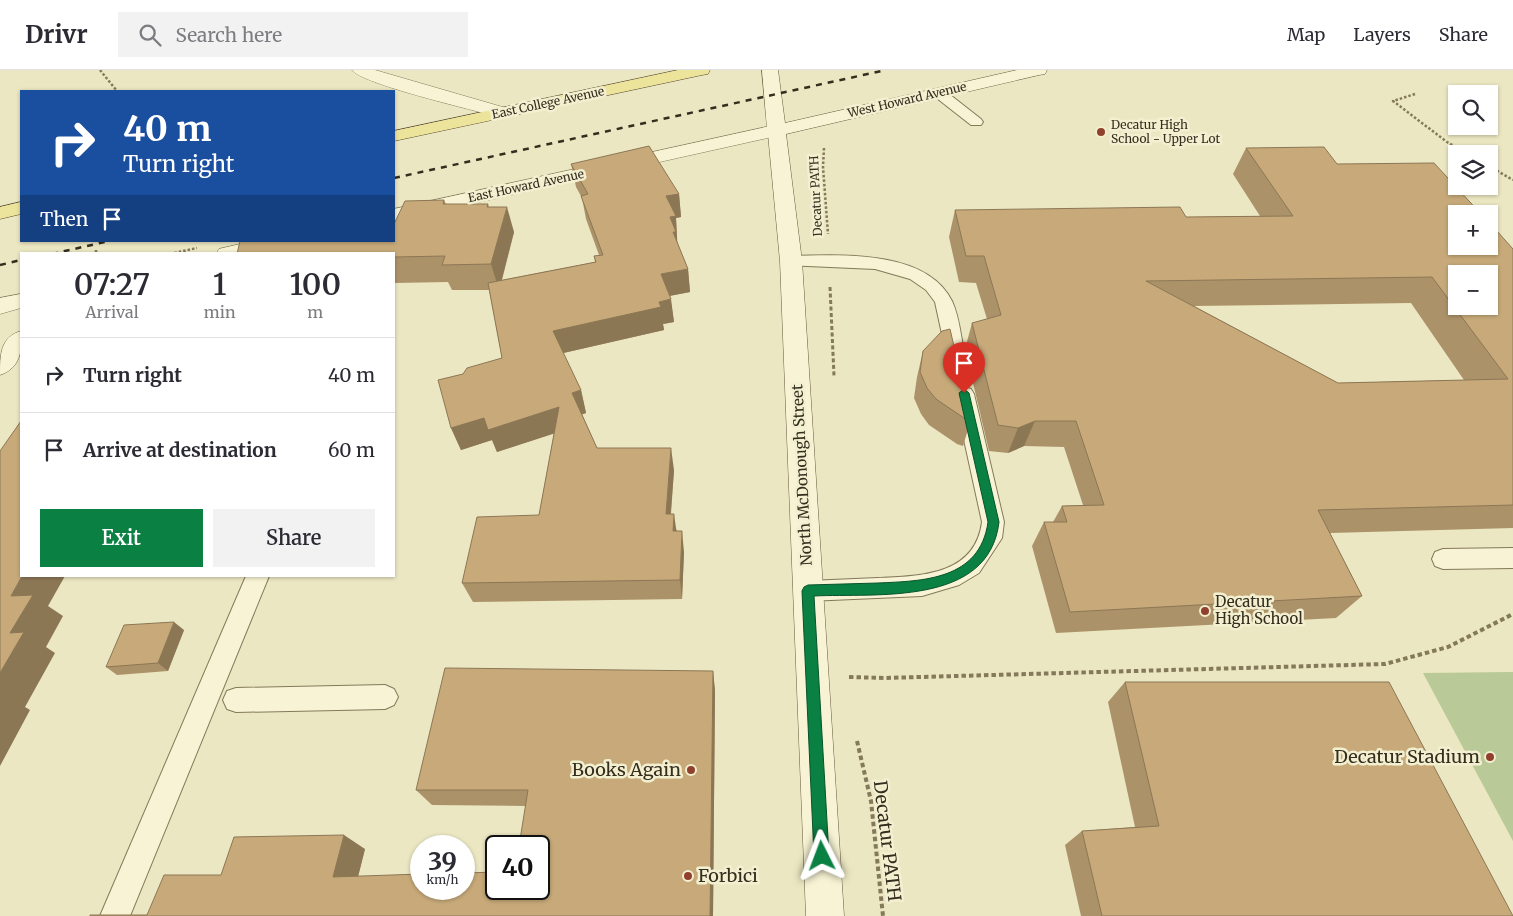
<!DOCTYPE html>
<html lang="en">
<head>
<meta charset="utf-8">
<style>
  body { margin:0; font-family:Merriweather,serif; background:#f2f2f3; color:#2b2b33; height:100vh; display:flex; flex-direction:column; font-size:19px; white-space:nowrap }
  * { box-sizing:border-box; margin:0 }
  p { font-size:16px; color:#7c7c81 }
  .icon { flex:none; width:28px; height:28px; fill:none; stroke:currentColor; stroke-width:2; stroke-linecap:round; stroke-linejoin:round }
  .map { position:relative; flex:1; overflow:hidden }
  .drawer { position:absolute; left:20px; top:182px; width:375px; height:325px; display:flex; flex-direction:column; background:#fff; border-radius:0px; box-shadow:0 1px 4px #0004 }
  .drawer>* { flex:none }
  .banner { position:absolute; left:20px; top:20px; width:375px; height:152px; border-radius:0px; box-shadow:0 1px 4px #0004; background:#1a4fa0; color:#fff; overflow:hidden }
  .fabs { position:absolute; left:1448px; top:15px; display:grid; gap:10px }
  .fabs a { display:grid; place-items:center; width:50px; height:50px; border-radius:0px; background:#fff; box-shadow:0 1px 4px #0004; font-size:25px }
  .speed { position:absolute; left:410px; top:765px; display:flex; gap:10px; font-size:25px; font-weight:700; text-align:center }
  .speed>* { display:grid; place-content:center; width:65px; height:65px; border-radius:50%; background:#fff; box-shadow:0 1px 4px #0004; line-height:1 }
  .speed small { font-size:12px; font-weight:400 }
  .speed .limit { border:2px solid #111; border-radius:8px; background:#fff; color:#111 }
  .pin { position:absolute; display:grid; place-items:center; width:42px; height:42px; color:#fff; margin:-51px -21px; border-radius:50% 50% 50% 0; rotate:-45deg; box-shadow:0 0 5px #0007 }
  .pin .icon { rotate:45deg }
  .me { position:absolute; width:55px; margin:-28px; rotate:357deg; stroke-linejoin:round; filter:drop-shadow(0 0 4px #0008) }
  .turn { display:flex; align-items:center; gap:18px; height:105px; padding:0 20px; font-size:22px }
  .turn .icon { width:65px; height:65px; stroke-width:2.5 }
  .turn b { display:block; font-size:35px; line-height:42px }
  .then { display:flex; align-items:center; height:48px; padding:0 20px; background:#0003; gap:10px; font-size:19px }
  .eta { display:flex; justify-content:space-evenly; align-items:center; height:85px; text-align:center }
  .eta b { font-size:30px; font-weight:600; line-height:35px }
  .cta { display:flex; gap:10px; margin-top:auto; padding:10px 20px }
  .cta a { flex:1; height:58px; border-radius:0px; background:#0b8043; color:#fff; font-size:20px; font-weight:600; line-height:58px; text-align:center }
  .cta a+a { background:#f2f2f3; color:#2b2b33 }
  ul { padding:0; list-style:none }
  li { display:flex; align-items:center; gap:15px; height:75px; padding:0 20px; border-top:1px solid #e1e1e2 }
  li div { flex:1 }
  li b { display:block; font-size:19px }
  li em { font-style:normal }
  header { display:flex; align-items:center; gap:30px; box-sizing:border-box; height:70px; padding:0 25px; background:#fff; border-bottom:1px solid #e1e1e2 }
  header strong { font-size:24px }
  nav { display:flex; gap:28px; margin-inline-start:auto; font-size:18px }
  .search { width:350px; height:45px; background:#f2f2f3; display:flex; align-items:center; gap:12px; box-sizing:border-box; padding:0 18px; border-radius:0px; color:#7c7c81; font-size:19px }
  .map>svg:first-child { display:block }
</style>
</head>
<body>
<header>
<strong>Drivr</strong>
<div class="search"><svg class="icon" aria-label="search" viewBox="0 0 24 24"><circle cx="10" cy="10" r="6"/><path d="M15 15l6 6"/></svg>Search here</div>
<nav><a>Map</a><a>Layers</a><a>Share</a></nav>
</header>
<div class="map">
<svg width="1513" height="846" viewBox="0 0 1513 846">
  <rect width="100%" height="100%" fill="#ebe7c2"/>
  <!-- green -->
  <path fill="#b9c997" d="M1513,602V771L1423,603Z"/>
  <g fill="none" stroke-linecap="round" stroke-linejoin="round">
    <!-- lane casing -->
    <g stroke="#84795a" stroke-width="2">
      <g id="lane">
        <path d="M939,19L944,20L981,49L983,52L981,55H971L934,26L932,23L934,20Z"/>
        <path d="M791,186C840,185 926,179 952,231C960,248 961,269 965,287L963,292L956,293L949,292L947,287L935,232L926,220L910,209L875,199L785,195L783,191L785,187Z"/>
        <path d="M964,317L971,319L974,324L1004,452L1002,468L979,503L959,515L922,526L808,531L800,528L796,521L800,514L808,511C831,510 855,509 878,508C920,506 975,506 982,452L954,324L957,319Z"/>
        <path d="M1513,478V498L1443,499L1435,496L1432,489L1435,482L1443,479Z"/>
        <path d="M246,506H269L130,846H100Z"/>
        <path d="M385,615L394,619L398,627L394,635L385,639L236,642L227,639L223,630L227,621L236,618Z"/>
      </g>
    </g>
    <!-- street casing -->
    <g stroke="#84795a" stroke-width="1">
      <g id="street">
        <path d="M352,0H375L506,38L509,42L506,46L500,47L494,46C471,39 361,14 352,0Z"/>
        <path d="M775,55L781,57L784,61L781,65L394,151V139Z"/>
        <path d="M253,171H292L289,176L256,184H216L219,179Z"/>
        <path d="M21,224V238L0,244V228Z"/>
      </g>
    </g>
    <!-- secondary casing -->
    <g stroke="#665a3d" stroke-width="1">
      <g id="secondary">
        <path d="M762,0H778L785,53L1017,0H1047L1045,4L1039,5L786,64L802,191L844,846H806L780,191L768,64L766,61L767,59Z"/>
        <path d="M21,261C22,280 21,298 0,305C0,285 0,267 21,261Z"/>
      </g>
    </g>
    <!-- primary casing -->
    <g stroke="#52462e" stroke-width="1">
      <g id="primary">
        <path d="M678,0H710L708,4L702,5L394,71V61Z"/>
        <path d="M21,132V144L0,149V137Z"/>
      </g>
    </g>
    <!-- path-far2 -->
    <g stroke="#84795a" stroke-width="2.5" stroke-dasharray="2.5 2" stroke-linecap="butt">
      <path d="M100,0L117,21"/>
      <path d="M1415,24L1393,31L1447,72L1467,84"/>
      <path d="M824,78L823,97L828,164"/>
      <path d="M1489,96L1513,110"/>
      <path d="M96,180V184"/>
      <path d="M170,184L197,178"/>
    </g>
    <!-- path-far1 -->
    <path stroke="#84795a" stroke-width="3" stroke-dasharray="4 2.5" stroke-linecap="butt" d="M830,217L834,306"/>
    <!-- path -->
    <g stroke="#84795a" stroke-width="4" stroke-dasharray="4.5 3" stroke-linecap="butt">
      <path d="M849,607L885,608L1385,594L1448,577L1513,544"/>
      <path d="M857,671L871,731L883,846"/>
    </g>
    <!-- lane -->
    <use href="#lane" fill="#f7f3d4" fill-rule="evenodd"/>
    <!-- street -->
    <use href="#street" fill="#f7f3d4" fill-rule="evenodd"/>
    <!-- secondary -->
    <use href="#secondary" fill="#f7f3d4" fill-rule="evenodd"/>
    <!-- primary -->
    <use href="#primary" fill="#ede49b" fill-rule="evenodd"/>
    <!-- rail -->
    <g stroke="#352d1e" stroke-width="2.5" stroke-dasharray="6 6" stroke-linecap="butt">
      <path d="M394,108L886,0"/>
      <path d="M52,184L109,171"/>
      <path d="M0,195L21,190"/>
    </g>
  </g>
  <!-- wall -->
  <g fill="#ac9269" fill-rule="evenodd">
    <path d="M1246,78L1337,94L1513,179V458L1330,463L1362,526L1336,548L1056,563L1032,476L1044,452H1053L1062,436L1083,435L1064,377L1024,376L1008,383L989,381L965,279L972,253L987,249L976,213L959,212L949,167L955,140L1186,147L1260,146L1233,104ZM1411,233L1464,310L1338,313L1194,236Z"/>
    <path d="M571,94L679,124L681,147L676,148L677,172L688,199L690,222L670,226L674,252L663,254L664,260L563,283L581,320L586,343L582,344L597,378L674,400L671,444L684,482L682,529L473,532L462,513L539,445L554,363L497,382L492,370L461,380L451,358L463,304L502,288L489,220H452L448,212L394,213V171L444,130L446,134H488L489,137L514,162L502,210L595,192L594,186L599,185L586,149L582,128L576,117Z"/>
    <path d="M923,281L971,350L963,376L957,374L929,355L921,344L914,328L917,307Z"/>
    <path d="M184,560L168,601L117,605L106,597Z"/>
    <path d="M713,601L715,621L713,846H90L147,845L221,805L365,779L358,806L539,819L525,736L432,735L416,720Z"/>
    <path d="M1125,612L1513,846H1081L1065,775L1082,761L1135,757L1108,632Z"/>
  </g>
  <!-- shaded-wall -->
  <g fill="#8c7755">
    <path d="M679,124L681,147L676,148L678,185L674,170L666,126Z"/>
    <path d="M507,137L514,162L499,220L491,194Z"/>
    <path d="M688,199L690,222L663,227L661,204Z"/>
    <path d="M671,229L674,252L663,254L664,260L559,284L553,261Z"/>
    <path d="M581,320L586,343L578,346L572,323Z"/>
    <path d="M559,337L565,360L497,382L492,370L461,380L451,358L484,348Z"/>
    <path d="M1035,351L1024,376L1008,383L1018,358Z"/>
    <path d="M671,378L674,400L669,465L666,444Z"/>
    <path d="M674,444L677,465L673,461Z"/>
    <path d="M682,461L684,482L682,529L680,510Z"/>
    <path d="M22,506H65L48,536L63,546L46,577L55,583L25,637L30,640L0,696V603L10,563L11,526Z"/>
    <path d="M174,552L184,560L168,601L158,593Z"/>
    <path d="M713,601L715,621L713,846H710Z"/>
    <path d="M344,765L365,779L355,819L333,807Z"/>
  </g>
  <!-- building -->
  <g fill="#c8aa7a" stroke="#8c7755" fill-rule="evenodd">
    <path d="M649,76L679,124L666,126L676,146L670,147L676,162H673L688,199L661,204L671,229L659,232L661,237L553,261L581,320L572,323L597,378H671L666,444H674L673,461H682L680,510L462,513L477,447L539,445L559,337L488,360L484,348L451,358L438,310L463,304L467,298L502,288L488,213L596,192L594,186L603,185L581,126L588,124L571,94Z"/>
    <path d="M1324,77L1337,94L1434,93L1481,144H1456V176H1489V152L1513,179V435L1318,440L1362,526L1070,542L1044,452H1067L1062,436L1104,435L1076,351H1035L1018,358L998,355L972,253L1001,245L984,186H966L955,140L1180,137L1186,147L1293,146L1246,78ZM1456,204H1489V236H1456ZM1432,207L1508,309L1338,313L1146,211Z"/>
    <path d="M444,130L443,134H488L487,137H507L491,194L442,195L445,186L394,187V184H237L240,171H394V154L405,131Z"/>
    <path d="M950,259L971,350L964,348L936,329L927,318L920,302L923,281L942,261Z"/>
    <path d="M21,351V506H22L11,526L33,525L10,563L24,562L0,603V381Z"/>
    <path d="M174,552L158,593L106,597L124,555Z"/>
    <path d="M445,598L713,601L710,846H90V845H147L164,805H221L234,767L344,765L333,807L421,804V819H464V803L496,802V819H539V776H519L528,720H416Z"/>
    <path d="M1125,612H1389L1513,846H1102L1082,761L1159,756Z"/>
  </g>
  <!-- route -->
  <path fill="#0b8043" stroke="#07532c" d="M964,319L969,323L999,452C989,537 876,523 814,526L829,786L827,792L822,794L816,792L814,786L802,521L804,517L808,515C831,514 855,514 878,513C923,511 980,510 988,452L959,323Z"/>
  <!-- markers -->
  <g fill="#90402d" stroke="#f3f0d1" stroke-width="2">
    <circle cx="1101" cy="62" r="5"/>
    <circle cx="1205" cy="541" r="5"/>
    <circle cx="1490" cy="687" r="5"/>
    <circle cx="691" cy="700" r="5"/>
    <circle cx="688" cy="806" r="5"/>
  </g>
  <g text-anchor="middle" stroke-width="5" stroke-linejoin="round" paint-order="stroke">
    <!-- far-street labels -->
    <g font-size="12" fill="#352d1e" stroke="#f3f0d1">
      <text transform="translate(907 30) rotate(-13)" y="4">West Howard Avenue</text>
      <text transform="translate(548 33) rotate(-12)" y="4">East College Avenue</text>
      <text transform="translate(526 116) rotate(-12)" y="4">East Howard Avenue</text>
      <text transform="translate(816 126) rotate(-93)" y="4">Decatur PATH</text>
    </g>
    <!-- far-poi labels -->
    <g font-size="12" fill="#352d1e" stroke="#f3f0d1" text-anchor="start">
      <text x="1111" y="59">Decatur High<tspan x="1111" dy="14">School - Upper Lot</tspan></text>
    </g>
    <!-- street labels -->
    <g font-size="15" fill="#352d1e" stroke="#f3f0d1">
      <text transform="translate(802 405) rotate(-93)" y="5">North McDonough Street</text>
    </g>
    <!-- poi labels -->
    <g font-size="15" fill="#352d1e" stroke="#f3f0d1" text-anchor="start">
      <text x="1215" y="537">Decatur<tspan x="1215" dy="17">High School</tspan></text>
    </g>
    <!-- near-poi labels -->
    <g font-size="18" fill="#352d1e" stroke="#f3f0d1" text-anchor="end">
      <text x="1480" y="693">Decatur Stadium</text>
      <text x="681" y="706">Books Again</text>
      <text x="698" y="812" text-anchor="start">Forbici</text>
    </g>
    <!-- near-street labels -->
    <g font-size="18" fill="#352d1e" stroke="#f3f0d1">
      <text transform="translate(887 771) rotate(83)" y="6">Decatur PATH</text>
    </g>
  </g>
</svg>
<div class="fabs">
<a><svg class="icon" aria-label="search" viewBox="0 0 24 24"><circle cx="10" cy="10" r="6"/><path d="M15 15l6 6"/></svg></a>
<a><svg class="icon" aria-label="layers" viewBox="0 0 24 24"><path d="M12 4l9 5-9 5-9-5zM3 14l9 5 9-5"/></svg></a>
<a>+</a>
<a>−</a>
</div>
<div class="speed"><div>39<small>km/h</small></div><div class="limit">40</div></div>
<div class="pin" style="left:964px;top:323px;background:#d93025"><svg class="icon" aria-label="arrive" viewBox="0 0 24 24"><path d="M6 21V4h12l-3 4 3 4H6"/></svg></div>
<svg class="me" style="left:822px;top:786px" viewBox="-20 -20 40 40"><path d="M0-17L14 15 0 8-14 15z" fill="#0b8043" stroke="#fff" stroke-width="4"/></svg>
<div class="banner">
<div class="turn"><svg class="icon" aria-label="right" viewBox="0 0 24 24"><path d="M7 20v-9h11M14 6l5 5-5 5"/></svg><div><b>40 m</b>Turn right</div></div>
<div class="then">Then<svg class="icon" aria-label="arrive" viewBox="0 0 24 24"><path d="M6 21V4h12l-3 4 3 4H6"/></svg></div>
</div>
<section class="drawer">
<div class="eta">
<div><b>07:27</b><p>Arrival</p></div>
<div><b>1</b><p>min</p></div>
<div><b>100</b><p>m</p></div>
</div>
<ul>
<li><svg class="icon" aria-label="right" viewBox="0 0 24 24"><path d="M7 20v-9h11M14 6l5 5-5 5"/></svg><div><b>Turn right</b></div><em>40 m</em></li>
<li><svg class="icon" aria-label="arrive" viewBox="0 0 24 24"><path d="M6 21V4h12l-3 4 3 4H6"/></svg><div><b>Arrive at destination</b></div><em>60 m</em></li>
</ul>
<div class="cta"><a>Exit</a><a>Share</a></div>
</section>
</div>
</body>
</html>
